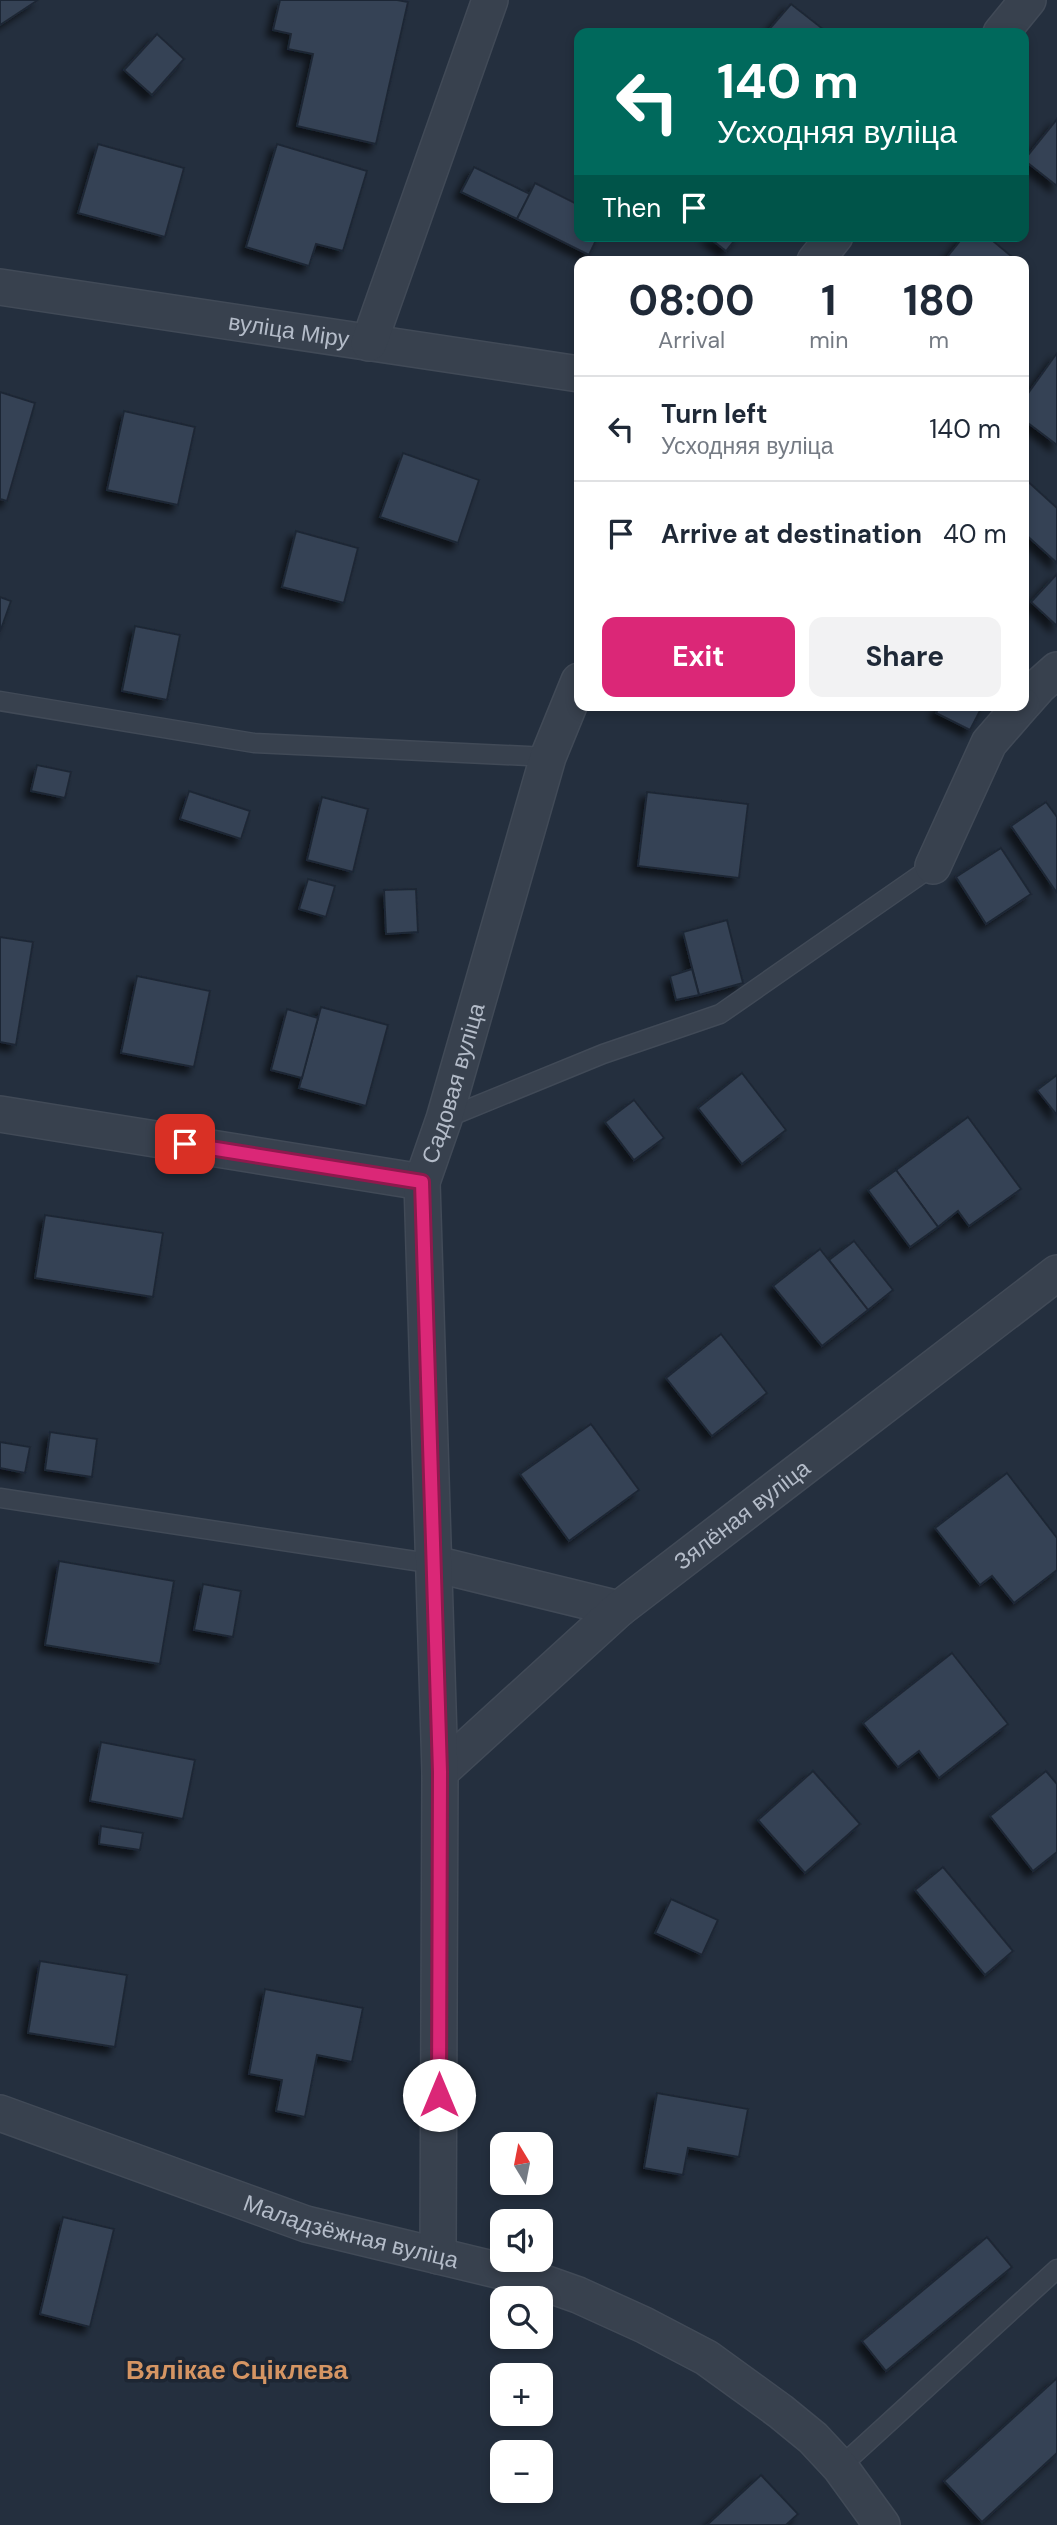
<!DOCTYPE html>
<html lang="en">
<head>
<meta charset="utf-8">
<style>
  body { margin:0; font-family:"DM Sans",sans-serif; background:#f2f2f3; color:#1f2937; height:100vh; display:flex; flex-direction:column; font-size:26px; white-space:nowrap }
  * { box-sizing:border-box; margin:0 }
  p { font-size:23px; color:#747a83 }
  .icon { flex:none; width:38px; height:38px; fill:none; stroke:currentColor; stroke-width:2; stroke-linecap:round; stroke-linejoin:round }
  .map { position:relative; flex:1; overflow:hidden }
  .side { position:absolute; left:574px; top:256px; width:455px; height:455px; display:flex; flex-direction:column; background:#fff; border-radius:14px; box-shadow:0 4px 10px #0003 }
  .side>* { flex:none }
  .top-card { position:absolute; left:574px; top:28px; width:455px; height:214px; border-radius:14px; box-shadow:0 4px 10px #0003; background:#00695c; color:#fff; overflow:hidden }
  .needle { width:46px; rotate:350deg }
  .controls { position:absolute; left:490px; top:2132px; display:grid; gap:14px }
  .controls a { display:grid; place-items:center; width:63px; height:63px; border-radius:14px; background:#fff; box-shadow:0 4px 10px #0003; font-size:35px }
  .pin { position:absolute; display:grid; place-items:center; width:60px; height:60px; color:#fff; margin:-30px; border-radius:14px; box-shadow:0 4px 10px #0006 }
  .me { position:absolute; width:77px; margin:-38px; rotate:0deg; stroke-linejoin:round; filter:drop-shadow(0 0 5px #0008) }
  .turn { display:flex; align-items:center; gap:24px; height:147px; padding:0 28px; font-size:32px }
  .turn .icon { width:91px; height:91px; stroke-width:2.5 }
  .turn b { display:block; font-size:49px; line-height:60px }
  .then { display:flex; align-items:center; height:66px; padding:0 28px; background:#0003; gap:14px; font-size:26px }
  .eta { display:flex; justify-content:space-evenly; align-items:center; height:119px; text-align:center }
  .eta b { font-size:42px; font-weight:700; line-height:49px }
  .cta { display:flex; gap:14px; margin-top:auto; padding:14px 28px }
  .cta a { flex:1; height:80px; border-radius:14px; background:#db2777; color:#fff; font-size:28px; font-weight:700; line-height:80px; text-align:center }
  .cta a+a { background:#f2f2f3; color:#1f2937 }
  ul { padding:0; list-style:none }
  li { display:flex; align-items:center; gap:21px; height:105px; padding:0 28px; border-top:2px solid #e0e1e3 }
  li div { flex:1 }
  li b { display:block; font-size:26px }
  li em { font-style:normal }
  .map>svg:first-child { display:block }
</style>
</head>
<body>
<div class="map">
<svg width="1057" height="2525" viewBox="0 0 1057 2525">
  <defs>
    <filter id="shadow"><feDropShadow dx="-6" dy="6" stdDeviation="3.5" flood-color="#0009"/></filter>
  </defs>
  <rect width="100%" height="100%" fill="#242f3e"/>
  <!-- building -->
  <g fill="#364354" stroke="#1f2835" stroke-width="2" filter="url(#shadow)">
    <path d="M0,0H38L0,25Z"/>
    <path d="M280,0H397L408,2L376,144L297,126L313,54L288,49L291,34L273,30Z"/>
    <path d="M791,4L828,33H766Z"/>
    <path d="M157,34L184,59L152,95L124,70Z"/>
    <path d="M1057,119V186L1024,160Z"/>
    <path d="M98,144L184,168L165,237L78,213Z"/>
    <path d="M277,144L367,171L343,251L316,244L309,266L246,247Z"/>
    <path d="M474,167L530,194L517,219L461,192Z"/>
    <path d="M535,183L579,205V236H598L589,255L517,219Z"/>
    <path d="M707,236H738L726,251Z"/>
    <path d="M964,236H987L1017,261H944Z"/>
    <path d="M1057,353V445L1024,420V399Z"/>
    <path d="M0,392L35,403L7,501L0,499Z"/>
    <path d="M124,411L195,427L178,505L107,490Z"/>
    <path d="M403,453L479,480L458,543L380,517Z"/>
    <path d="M1024,478L1057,508V563L1024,533Z"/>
    <path d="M296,531L358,548L344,603L282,587Z"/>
    <path d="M1057,574V626L1031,602Z"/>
    <path d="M0,597L11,601L0,632Z"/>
    <path d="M135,626L180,635L167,700L122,691Z"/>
    <path d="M940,705H983L970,730L936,713Z"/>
    <path d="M37,765L71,772L65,798L31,791Z"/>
    <path d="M189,791L250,811L241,839L180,819Z"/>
    <path d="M647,792L748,804L739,878L638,866Z"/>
    <path d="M322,797L368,809L353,872L307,860Z"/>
    <path d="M1046,802L1057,817V893L1011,826Z"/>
    <path d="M1001,848L1031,894L986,924L956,877Z"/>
    <path d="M308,879L335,886L326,917L299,909Z"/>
    <path d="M416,889L418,932L386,934L384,890Z"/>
    <path d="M727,920L743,983L699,995L683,932Z"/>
    <path d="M0,937L33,942L16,1045L0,1042Z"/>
    <path d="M692,969L699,995L676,1000L670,976Z"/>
    <path d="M137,976L210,991L194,1067L121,1053Z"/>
    <path d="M321,1007L388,1025L366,1106L299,1088Z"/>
    <path d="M287,1009L318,1018L302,1078L271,1070Z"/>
    <path d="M742,1073L786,1130L742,1164L698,1108Z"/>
    <path d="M1057,1075V1115L1037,1090Z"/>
    <path d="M634,1100L664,1138L634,1160L605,1122Z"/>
    <path d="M968,1117L1021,1189L969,1226L958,1211L938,1227L896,1170Z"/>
    <path d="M896,1170L938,1227L910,1247L868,1190Z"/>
    <path d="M45,1215L163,1233L153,1297L35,1278Z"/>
    <path d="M854,1241L893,1290L868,1310L829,1260Z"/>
    <path d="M820,1249L868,1310L822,1346L773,1286Z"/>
    <path d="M721,1334L767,1393L712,1436L666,1378Z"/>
    <path d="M591,1424L639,1490L569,1541L520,1474Z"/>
    <path d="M50,1432L97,1439L92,1477L45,1470Z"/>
    <path d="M0,1442L30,1447L25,1473L0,1468Z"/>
    <path d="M1007,1473L1057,1538V1570L1014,1603L992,1576L980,1585L935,1528Z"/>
    <path d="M59,1561L174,1581L160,1664L45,1645Z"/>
    <path d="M203,1584L241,1591L233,1637L194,1630Z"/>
    <path d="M952,1653L1008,1724L939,1778L919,1751L898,1767L863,1723Z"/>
    <path d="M101,1742L195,1760L183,1819L90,1801Z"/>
    <path d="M813,1771L860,1824L805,1873L758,1820Z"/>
    <path d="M1046,1771L1057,1784V1852L1033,1871L990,1816Z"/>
    <path d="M101,1826L143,1833L140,1850L99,1844Z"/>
    <path d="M943,1867L1013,1951L985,1975L915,1890Z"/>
    <path d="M671,1899L718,1920L702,1955L655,1933Z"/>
    <path d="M40,1961L127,1975L115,2047L28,2033Z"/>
    <path d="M265,1989L363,2008L352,2062L317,2055L305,2117L276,2111L282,2080L249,2074Z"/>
    <path d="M657,2093L748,2109L739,2157L688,2148L683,2175L644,2168Z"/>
    <path d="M63,2217L114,2229L90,2327L40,2314Z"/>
    <path d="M987,2237L1012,2267L886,2371L862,2341Z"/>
    <path d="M1057,2378V2453L982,2522L944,2481Z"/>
    <path d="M761,2475L798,2514L786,2525H707Z"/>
  </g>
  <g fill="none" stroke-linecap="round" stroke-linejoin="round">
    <!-- lane casing -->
    <g stroke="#414a57" stroke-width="21">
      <g id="lane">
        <path d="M0,701L254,743L548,757"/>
        <path d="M444,1119L603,1054L720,1014L933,866"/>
        <path d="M0,1498L435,1564"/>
        <path d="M840,2467L1057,2269"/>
      </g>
    </g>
    <!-- street casing -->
    <g stroke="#414a57" stroke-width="38">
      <g id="street">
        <path d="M1001,33L1028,0"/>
        <path d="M815,261L835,236"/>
        <path id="s1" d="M0,287L579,374"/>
        <path d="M369,343L490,0"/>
        <path d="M1024,703L1039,686L1057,670"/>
        <path d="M933,866L989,743L1022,705"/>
        <path d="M0,1114L422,1182"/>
        <path d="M435,1564L619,1609"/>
        <path id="s2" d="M440,1772L619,1609L1057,1273"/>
        <path id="s3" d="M0,2113L306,2224L530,2278L578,2295L644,2325L707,2358L780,2411L813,2438L840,2467L882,2525"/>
        <path id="s4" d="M438,2256L440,1772L422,1182L444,1119L548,757L579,681"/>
      </g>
    </g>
    <!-- lane -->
    <use href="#lane" stroke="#38414e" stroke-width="18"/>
    <!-- street -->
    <use href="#street" stroke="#38414e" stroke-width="35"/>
  </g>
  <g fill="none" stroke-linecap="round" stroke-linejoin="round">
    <!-- route casing -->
    <g stroke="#8e194d" stroke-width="18">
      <path id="route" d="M185,1144L422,1182L440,1772L439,2095"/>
    </g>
    <!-- route -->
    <use href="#route" stroke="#db2777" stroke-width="12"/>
  </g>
  <g text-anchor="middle" stroke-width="7" stroke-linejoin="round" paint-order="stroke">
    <!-- street labels -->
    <g font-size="23" fill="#b4bcc9" stroke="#1d2633">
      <text dy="8" stroke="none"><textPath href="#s1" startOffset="292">вуліца Міру</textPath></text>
      <text dy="8" stroke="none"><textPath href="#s4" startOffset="1178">Садовая вуліца</textPath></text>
      <text dy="8" stroke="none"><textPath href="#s2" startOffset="397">Зялёная вуліца</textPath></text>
      <text dy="8" stroke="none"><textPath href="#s3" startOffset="371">Маладзёжная вуліца</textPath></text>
    </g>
    <!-- quarter labels -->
    <g font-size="26" font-weight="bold" fill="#d59563" stroke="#1d2633">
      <text x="237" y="2379">Вялікае Сціклева</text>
    </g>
  </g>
</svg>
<div class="controls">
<a><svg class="needle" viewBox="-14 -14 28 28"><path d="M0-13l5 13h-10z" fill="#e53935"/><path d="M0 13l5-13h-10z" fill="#747a83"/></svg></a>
<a><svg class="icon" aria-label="sound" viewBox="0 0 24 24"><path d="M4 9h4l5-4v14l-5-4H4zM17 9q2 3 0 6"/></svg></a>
<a><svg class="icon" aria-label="search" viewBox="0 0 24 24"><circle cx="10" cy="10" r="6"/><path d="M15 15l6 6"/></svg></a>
<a>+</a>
<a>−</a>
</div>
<div class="pin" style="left:185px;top:1144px;background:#d93025"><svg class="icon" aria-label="arrive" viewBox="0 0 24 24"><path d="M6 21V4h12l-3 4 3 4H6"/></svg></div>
<svg class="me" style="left:439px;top:2095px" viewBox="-20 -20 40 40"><circle r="19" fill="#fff"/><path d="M0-13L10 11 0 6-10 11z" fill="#db2777"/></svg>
<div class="top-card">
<div class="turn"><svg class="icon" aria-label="left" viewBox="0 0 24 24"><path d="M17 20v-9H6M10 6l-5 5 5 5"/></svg><div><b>140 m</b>Усходняя вуліца</div></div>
<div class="then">Then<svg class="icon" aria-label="arrive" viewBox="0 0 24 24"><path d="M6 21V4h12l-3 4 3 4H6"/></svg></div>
</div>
<section class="side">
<div class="eta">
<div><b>08:00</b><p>Arrival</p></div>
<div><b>1</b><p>min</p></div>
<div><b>180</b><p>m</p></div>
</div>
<ul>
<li><svg class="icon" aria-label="left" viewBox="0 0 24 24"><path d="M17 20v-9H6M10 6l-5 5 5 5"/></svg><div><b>Turn left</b><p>Усходняя вуліца</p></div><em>140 m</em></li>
<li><svg class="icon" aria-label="arrive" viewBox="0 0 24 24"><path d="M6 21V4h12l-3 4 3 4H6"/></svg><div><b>Arrive at destination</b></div><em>40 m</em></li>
</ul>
<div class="cta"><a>Exit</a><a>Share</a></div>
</section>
</div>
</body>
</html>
